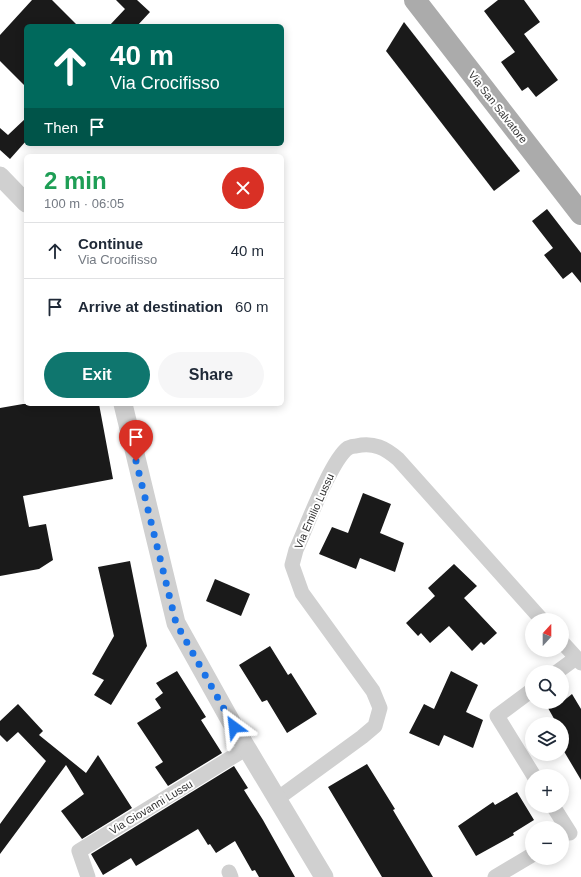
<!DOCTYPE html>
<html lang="en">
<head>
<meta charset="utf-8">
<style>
  body { margin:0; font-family:Helvetica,sans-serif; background:#f6f6f7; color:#1f2937; height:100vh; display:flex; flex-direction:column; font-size:15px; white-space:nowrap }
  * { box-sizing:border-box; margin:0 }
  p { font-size:13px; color:#747a83 }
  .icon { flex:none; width:22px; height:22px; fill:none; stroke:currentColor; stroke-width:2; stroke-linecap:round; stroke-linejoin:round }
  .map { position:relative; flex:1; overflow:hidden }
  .side { position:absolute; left:24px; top:154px; width:260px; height:252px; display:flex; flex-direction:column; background:#fff; border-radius:6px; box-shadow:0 2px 10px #0003 }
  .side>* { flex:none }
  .banner { position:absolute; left:24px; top:24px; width:260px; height:122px; border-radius:6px; box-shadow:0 2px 10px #0003; background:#00695c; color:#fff; overflow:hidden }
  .needle { width:26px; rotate:21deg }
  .fabs { position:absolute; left:525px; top:613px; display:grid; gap:8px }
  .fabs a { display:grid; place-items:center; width:44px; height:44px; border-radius:50%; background:#fff; box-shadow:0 2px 10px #0003; font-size:20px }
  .pin { position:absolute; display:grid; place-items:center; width:34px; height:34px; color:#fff; margin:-41px -17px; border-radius:50% 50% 50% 0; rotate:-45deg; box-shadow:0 0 4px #0007 }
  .pin .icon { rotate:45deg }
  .me { position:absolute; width:44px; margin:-22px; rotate:330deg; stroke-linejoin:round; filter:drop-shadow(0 0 3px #0008) }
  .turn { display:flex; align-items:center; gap:14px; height:84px; padding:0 20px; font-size:18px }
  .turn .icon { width:52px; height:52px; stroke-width:2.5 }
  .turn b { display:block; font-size:28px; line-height:34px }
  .then { display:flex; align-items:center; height:38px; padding:0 20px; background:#0003; gap:8px; font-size:15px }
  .round { display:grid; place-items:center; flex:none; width:42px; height:42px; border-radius:21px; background:#f6f6f7 }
  .overview { display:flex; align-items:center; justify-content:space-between; height:68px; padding:0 20px }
  h1 { font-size:24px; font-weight:700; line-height:30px; color:#1e9e55 }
  .cta { display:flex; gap:8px; margin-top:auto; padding:8px 20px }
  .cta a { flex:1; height:46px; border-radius:24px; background:#0f766e; color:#fff; font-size:16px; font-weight:700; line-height:46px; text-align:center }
  .cta a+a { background:#f6f6f7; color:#1f2937 }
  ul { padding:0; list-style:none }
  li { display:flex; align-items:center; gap:12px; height:56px; padding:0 20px; border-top:1px solid #e0e1e3 }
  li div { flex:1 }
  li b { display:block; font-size:15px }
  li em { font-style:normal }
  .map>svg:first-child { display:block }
</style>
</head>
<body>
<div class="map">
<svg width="581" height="877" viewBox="0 0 581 877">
  <rect width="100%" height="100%" fill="#fff"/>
  <!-- building -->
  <g fill="#1a1a1a">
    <path d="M32,0H52L78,26H26V87L0,61V35Z"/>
    <path d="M116,0H137L150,12L137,26H109L125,9Z"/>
    <path d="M498,0H524L540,22L524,34L558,80L536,97L528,87L522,91L501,62L515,52L484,11Z"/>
    <path d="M404,22L520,171L494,191L386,51Z"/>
    <path d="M26,118V141L10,159L0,150V128L8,135Z"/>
    <path d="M547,209L581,253V283L572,272L563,279L544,255L553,248L532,221Z"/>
    <path d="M23,404H99L113,479L23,496L29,527L46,524L53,560L39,569L0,576V408Z"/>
    <path d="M363,493L391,504L380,533L404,543L395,572L360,558L356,569L319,554L332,527L348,533Z"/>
    <path d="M130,561L147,646L111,705L94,695L104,680L92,674L114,636L98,567Z"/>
    <path d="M454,564L477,586L464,598L497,633L484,645L481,642L472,651L449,626L430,643L421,633L418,636L406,623L435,596L428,588Z"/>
    <path d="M215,579L250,594L241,616L206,601Z"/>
    <path d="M270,646L288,675L291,673L317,714L287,733L267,700L262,702L239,665Z"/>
    <path d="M177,671L206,717L201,720L222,753L168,786L155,767L163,762L137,723L161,708L155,699L163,693L156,683Z"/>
    <path d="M451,671L478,685L466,712L483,720L473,748L444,735L439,746L409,733L424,704L434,709Z"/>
    <path d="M572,694L581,709V780L562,748V724H557L548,708L562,702Z"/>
    <path d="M18,704L43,731L39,735L86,773L98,755L132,808L82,839L61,811L84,794L66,765L0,854V824L46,761L18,732L7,742L0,735V721Z"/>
    <path d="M367,764L395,809L393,810L433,877H382L328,787Z"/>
    <path d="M234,766L248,788L244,790L263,820L295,877H259L255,870L252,871L235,841L216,853L210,844L208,845L198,829L136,866L131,858L103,875L91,854Z"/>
    <path d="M517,792L534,820L513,833L514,835L476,856L458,826L493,802L495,805Z"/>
  </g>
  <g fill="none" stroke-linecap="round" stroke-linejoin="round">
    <!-- minor -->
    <g stroke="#d0d0d0" stroke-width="15">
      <path d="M562,642L581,663"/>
      <path d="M557,672L576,658"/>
      <path d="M532,690L497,716L534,776"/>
      <path d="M277,799L362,737L375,726L380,708L373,691L302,593L292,565L296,550C306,528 331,460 348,448C350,447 354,446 356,446C374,442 385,448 398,459L542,620"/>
      <path d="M553,806L570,833"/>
      <path d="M229,872L231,877"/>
      <path d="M88,877L79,851L247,748"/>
      <path d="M495,877L532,855"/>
    </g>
    <!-- tertiary -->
    <g stroke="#d0d0d0" stroke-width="19">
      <path d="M0,176L26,203"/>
      <path d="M123,404L176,623L234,727L324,877"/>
    </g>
    <!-- primary -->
    <path stroke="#ababab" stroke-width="22" d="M415,0L581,214"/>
  </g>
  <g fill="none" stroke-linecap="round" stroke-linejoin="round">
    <!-- route -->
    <path stroke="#1a73e8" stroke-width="7" stroke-dasharray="0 12.6" d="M136,461L176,623L234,727"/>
  </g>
  <g text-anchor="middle" stroke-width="4" stroke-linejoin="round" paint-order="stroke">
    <!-- street labels -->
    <g font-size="11" fill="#333" stroke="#fff">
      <text transform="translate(498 107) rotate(52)" y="4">Via San Salvatore</text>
      <text transform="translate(314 511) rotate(-66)" y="4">Via Emilio Lussu</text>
      <text transform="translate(151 807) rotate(-31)" y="4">Via Giovanni Lussu</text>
    </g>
  </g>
</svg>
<div class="fabs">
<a><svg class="needle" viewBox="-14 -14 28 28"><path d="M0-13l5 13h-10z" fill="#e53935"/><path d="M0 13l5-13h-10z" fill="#747a83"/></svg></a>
<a><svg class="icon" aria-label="search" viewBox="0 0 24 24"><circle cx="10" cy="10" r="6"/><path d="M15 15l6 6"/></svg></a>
<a><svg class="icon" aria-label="layers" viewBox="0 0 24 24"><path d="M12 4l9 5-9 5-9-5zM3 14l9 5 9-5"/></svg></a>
<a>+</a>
<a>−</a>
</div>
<div class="pin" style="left:136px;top:461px;background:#d93025"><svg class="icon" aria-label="arrive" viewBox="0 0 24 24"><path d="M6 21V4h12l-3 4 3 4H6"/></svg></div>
<svg class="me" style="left:234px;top:727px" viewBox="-20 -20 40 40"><path d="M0-17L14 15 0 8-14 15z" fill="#1a73e8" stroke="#fff" stroke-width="4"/></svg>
<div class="banner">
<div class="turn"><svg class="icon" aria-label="ahead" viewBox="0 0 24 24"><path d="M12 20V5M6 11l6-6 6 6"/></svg><div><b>40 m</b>Via Crocifisso</div></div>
<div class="then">Then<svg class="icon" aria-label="arrive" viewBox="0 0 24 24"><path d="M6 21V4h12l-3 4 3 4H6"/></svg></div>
</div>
<section class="side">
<div class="overview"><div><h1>2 min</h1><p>100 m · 06:05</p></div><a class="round" style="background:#d93025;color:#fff"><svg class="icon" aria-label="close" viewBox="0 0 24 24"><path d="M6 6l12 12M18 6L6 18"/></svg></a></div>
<ul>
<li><svg class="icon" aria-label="ahead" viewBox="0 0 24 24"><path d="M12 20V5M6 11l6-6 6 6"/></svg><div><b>Continue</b><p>Via Crocifisso</p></div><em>40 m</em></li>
<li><svg class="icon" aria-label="arrive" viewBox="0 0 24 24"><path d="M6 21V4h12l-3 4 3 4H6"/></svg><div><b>Arrive at destination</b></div><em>60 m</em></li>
</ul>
<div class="cta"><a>Exit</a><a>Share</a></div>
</section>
</div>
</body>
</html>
